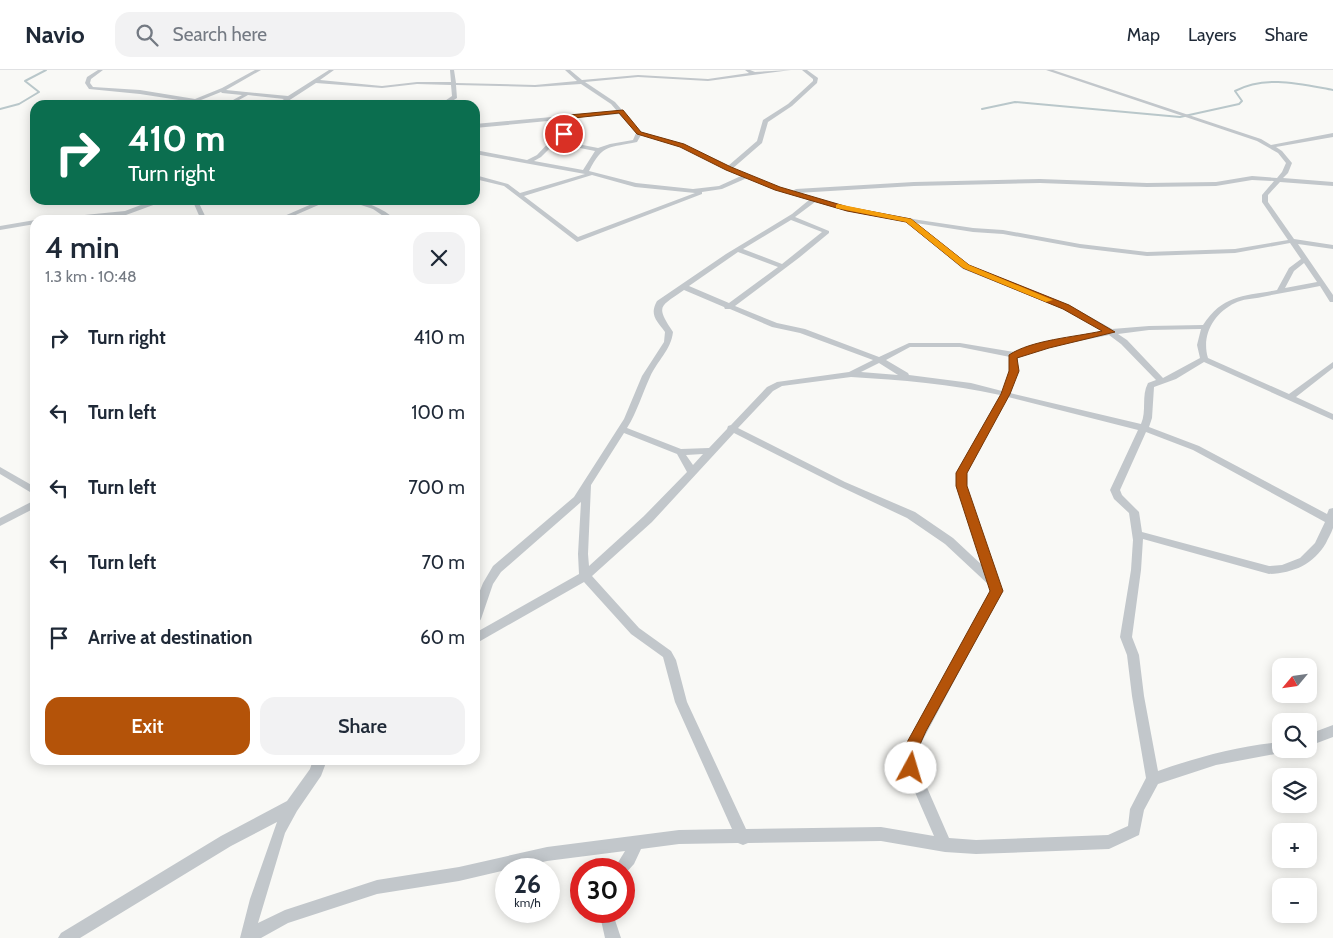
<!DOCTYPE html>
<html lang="en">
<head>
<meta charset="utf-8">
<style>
  body { margin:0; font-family:Cabin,sans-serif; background:#f2f2f3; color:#1f2937; height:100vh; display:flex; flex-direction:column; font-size:19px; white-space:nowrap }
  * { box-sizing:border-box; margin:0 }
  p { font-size:16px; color:#747a83 }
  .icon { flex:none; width:28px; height:28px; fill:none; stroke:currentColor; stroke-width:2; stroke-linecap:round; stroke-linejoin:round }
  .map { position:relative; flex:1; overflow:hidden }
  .panel { position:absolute; left:30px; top:145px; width:450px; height:550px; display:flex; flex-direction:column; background:#fff; border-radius:15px; box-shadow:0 2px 12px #0003 }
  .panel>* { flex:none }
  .guide { position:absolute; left:30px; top:30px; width:450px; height:105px; border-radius:15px; box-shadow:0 2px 12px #0003; background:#0b6e4f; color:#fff; overflow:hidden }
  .needle { width:32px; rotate:241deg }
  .tools { position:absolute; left:1272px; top:588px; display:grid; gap:10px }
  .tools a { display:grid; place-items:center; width:45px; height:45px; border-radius:10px; background:#fff; box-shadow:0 2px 12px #0003; font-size:25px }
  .speed { position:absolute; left:495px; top:788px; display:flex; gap:10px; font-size:25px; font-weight:700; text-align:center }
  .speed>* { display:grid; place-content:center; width:65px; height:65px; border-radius:50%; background:#fff; box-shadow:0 2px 12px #0003; line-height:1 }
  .speed small { font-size:12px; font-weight:400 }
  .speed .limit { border:8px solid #d22; background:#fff; color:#111 }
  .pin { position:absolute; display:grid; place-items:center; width:42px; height:42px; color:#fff; margin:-21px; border:2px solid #fff; border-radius:50%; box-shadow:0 1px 5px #0007 }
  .me { position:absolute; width:55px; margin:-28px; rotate:6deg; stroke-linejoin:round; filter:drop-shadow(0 0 4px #0008) }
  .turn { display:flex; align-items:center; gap:18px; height:105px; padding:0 15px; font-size:22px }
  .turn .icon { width:65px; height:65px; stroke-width:2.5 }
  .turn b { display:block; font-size:35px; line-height:42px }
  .round { display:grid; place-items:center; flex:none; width:52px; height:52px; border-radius:15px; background:#f2f2f3 }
  .head { display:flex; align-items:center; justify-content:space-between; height:85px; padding:0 15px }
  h1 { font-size:30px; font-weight:600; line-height:38px }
  .cta { display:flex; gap:10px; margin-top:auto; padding:10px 15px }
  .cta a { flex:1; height:58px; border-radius:15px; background:#b45309; color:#fff; font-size:20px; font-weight:600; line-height:58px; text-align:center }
  .cta a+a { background:#f2f2f3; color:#1f2937 }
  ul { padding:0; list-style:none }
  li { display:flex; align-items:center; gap:15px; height:75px; padding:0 15px }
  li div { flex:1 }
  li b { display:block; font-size:19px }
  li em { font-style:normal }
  header { display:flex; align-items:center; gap:30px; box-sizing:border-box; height:70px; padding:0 25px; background:#fff; border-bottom:1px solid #e0e1e3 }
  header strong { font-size:24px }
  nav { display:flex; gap:28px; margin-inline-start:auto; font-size:18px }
  .search { width:350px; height:45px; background:#f2f2f3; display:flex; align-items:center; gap:12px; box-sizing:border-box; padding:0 18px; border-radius:15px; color:#747a83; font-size:19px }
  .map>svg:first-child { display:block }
</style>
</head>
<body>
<header>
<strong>Navio</strong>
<div class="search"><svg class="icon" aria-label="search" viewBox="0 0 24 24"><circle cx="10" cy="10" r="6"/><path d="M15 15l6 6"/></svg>Search here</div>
<nav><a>Map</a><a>Layers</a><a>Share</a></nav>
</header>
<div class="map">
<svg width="1333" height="868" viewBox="0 0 1333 868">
  <rect width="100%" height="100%" fill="#f9f9f6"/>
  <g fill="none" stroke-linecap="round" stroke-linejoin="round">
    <!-- stream -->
    <g stroke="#b9c7ca" stroke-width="2">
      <path d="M0,39L19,34L39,22L25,11L46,0"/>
      <path d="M982,39L1015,32L1180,47L1239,34L1242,31L1235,21C1266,5 1300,14 1333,20"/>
    </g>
    <!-- street -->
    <g fill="#c2c7cb" fill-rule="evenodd">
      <path d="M98,0H103L91,9L90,13L93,17L140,20L195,29L222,18L255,0H261L226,20L288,26L329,0H334L320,10L382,16L417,12H451L450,0H454L456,13L535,15L577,11L565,0H570L582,10L638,5L708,9L749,3L745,0H750L755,2L791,0L708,11L638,7L585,12L615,32L641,62L684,74L728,96L757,71L763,50L788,34L813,11V9L802,0H807L818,8L817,13L792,36L768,52L762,73L732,99L793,122L794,120L796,119L914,112L1040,109L1147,113L1216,112L1252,106L1277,108L1282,102L1286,93L1278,83L1257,71L1046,0H1053L1261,69L1271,75L1333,63V67L1276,77L1282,81L1292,93L1288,103L1283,108L1333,112V116L1280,112L1268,125V132L1294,169L1333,175V179L1298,174L1333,225V232H1330L1320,216C1300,220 1281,223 1262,227C1253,229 1242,229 1235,233C1214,243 1201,265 1208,288L1289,324L1333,292V298L1296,327L1333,344V350L1204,292L1176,309L1154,317L1152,348L1149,357L1199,376L1327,444L1329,439L1333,438C1333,445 1333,452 1333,458C1331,464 1328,468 1326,473C1313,495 1293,503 1269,504L1143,469L1141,500L1132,567L1139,585L1144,626L1158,701C1198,687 1238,676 1281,672V679H1287L1286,682L1216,695L1158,714L1144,740L1139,765L1109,779L976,784L945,782L881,771L748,773L743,775L738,773L679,774L641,779L634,794L624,805V799H614L625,781L547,791L514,799H506V800L459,811L377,824L288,853L261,868H240L250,829L277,752L231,776L80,868H58L61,863L221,766L287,731L310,699L313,690H327L321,706L297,741L285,763L258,853L285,840L377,810L459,797L547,777L679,760L732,759L675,632L663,587L631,564L584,512L475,574V563L579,504L578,484L581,432L501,502L493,514L481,549L479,552L475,554V533L483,513L493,496L574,427L624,349L642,306L664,272L665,262C657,251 649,245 657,231L726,184L792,144L809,130L785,123L747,108L722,119L702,122V124L577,172L504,116L475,109V105L508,114L520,123L585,104L475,84V80L527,90L537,85L554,67L572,57L569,49L475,58V54L617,41L611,34L581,14L535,17L456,15L457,28L446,35H439L452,26L451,15L417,14L382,18L316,13L282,35H275L284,29L248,25L230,35H211L140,24L89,19L85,13L87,7ZM221,22L222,23L242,25L224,35L201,30ZM619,44L636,63L633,70L610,74L598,78L557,70L577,59L574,48ZM641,65L680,76L726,100L741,106L719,116L693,119L636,113L589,101C603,73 610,78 637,72ZM555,73L595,81L583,100L534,91L541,87ZM592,105L635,117L695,123L578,167L524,126ZM1252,110L1274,111L1262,125V132L1288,170L1235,179L1147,182L1080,174L1003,160L973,158L919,150L848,137L797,123L914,116L1040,113L1147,117L1216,116ZM815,132L847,141L906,152L963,199L1063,239L1104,261L1048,273L1014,282L960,273H909L879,287L805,259L777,253L735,236L800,187L829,163V161L795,147ZM791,150L822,162L782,194L743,179ZM916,153L973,162L1003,164L1080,178L1147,186L1235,183L1290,173L1301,189L1289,198L1277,220C1245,226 1223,224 1203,255L1149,256L1112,259L1069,235L969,195ZM738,182L778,197L729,233L689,216ZM1304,193L1317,212L1285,218L1294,201ZM684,220L724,237L725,239H730L772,257L800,263L873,290L849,302L777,312L767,317L731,355L728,356L727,359L709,378L681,379L627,358C637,342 642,324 650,307C657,291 671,280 673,262C655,235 660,237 684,220ZM1201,259L1197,275L1200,288L1163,308L1127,270L1118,264L1149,260ZM1109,265L1121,274L1156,310L1148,313C1141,326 1147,341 1141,354L1010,323L1018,301V286L1050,277ZM910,277H960L1010,287V301L1002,321L971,313L909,305L908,303L886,290ZM879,293L898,305L861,302ZM851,307C901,310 951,314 1000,325L956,403V416L983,496L953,468L915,442L845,412L738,358L773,321L782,316ZM1008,327L1138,360L1110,420L1114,429L1129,443L1133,470L1131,500L1120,567L1127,585L1132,626L1146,708L1130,739L1128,756L1108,765L976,770L949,768L918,697L917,681L1002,521L1000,514L966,416V403ZM1146,362L1193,380L1325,452L1315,473L1300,488L1282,495L1269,496L1142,462L1139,442L1122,425L1120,420ZM624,363L677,384L687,402L644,446L589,496L588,484L591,415ZM734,363L839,416L907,448L945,474L990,516V521L904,680V697L934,766L881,757L746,759L687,632L676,590L671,581L639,558L592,506L652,452ZM703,384L693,395L686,385Z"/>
      <path d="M154,130L198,131L207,150H201L194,134H156L126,145L74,150H51L54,148L125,141Z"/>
      <path d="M321,130H330L284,150H275Z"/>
      <path d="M346,130C364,130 383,138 396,150H389L373,139Z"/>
      <path d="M35,150V154L0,160V156Z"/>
      <path d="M0,397L35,417V425L0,404Z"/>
      <path d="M35,430V438L0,456V448Z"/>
      <path d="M1333,655V667L1309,676V664Z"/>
      <path d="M601,841H615V850L621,868H605L601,850Z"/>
    </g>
  </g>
  <!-- route -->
  <path fill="#b45309" stroke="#753606" d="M623,40L641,62L684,74L731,97L780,117L848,137L911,149L969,195L1069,235L1115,262L1049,278L1017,288L1019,301L1010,324L967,403V416L1003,521L926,661L917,681L918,698L916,702L911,704L906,702L903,680L905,676L990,521L956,416V403L1001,324L1009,301V285C1031,270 1075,267 1102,261L1063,239L963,198L906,152L847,141L775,120L726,100L680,77L637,64L619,43L574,48L577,59L566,65L561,64L572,57L569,45Z"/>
  <!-- slow -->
  <path fill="#f59e0b" d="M838,134L911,149L969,195L1053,230L1046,232L963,198L906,152L836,138V135Z"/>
</svg>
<div class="tools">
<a><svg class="needle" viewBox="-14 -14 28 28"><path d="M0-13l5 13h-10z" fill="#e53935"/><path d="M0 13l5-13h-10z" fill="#747a83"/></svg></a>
<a><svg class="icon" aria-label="search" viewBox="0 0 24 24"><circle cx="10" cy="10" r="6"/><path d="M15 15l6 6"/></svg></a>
<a><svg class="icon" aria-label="layers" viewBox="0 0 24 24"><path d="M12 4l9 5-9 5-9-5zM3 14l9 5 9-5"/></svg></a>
<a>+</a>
<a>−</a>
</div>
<div class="speed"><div>26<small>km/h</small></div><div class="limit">30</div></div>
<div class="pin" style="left:564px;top:64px;background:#d93025"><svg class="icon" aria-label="arrive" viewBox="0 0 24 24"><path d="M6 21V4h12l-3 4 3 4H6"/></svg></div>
<svg class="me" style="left:911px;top:698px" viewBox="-20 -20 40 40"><circle r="19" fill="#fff"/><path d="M0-13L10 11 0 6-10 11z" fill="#b45309"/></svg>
<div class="guide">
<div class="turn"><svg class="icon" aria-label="right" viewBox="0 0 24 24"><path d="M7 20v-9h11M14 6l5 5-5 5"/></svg><div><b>410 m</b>Turn right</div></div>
</div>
<section class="panel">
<div class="head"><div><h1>4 min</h1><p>1.3 km · 10:48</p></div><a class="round"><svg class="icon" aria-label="close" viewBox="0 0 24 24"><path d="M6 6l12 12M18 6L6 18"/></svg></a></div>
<ul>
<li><svg class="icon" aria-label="right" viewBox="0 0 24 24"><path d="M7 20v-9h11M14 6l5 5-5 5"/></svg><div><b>Turn right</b></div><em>410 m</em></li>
<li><svg class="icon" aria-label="left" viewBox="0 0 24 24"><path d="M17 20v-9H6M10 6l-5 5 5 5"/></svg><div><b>Turn left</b></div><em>100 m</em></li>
<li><svg class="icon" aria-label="left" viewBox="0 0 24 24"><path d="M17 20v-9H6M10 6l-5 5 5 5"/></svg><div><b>Turn left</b></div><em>700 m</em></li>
<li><svg class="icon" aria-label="left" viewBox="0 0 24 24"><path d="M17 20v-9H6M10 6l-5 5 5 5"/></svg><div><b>Turn left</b></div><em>70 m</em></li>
<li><svg class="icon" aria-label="arrive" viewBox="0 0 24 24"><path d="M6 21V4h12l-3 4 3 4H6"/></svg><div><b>Arrive at destination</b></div><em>60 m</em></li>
</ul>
<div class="cta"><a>Exit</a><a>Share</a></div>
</section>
</div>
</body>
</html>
